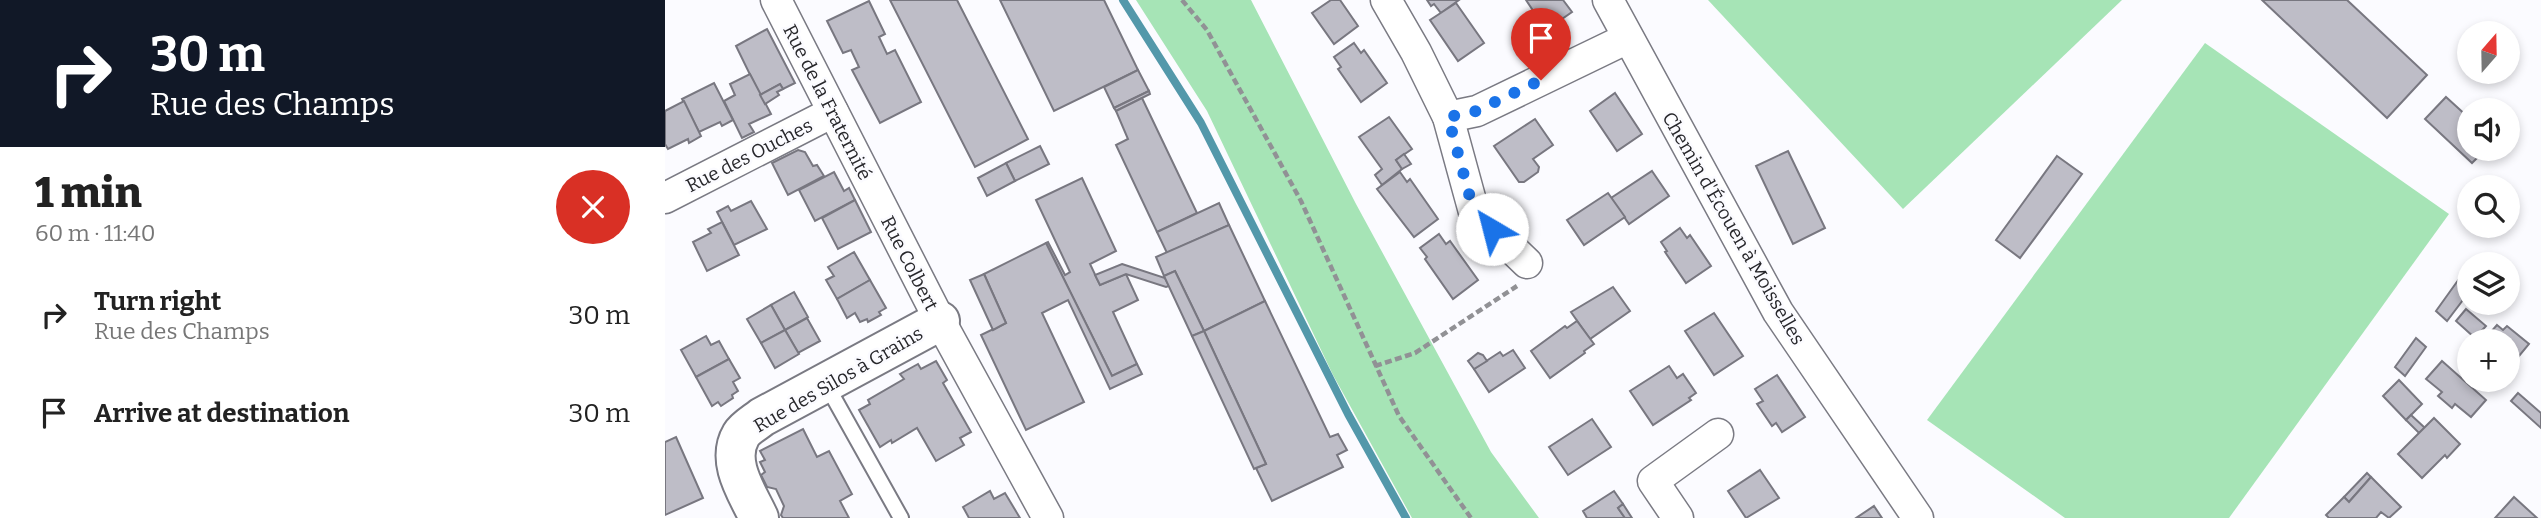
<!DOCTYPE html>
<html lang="en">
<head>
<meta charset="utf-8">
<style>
  body { margin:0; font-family:Bitter,serif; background:#f2f2f2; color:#222; height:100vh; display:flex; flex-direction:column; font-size:26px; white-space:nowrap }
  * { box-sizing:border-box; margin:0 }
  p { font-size:23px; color:#767676 }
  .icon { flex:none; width:38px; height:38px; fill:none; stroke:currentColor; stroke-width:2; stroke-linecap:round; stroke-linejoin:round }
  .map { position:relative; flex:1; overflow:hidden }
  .drawer { display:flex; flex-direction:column; background:#fff; width:665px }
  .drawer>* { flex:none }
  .hud { background:#111827; color:#fff; overflow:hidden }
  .needle { width:46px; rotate:20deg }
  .fabs { position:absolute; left:1792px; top:21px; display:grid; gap:14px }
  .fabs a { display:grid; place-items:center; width:63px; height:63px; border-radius:50%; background:#fff; box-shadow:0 4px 10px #0003; font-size:35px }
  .pin { position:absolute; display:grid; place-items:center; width:60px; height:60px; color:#fff; margin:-72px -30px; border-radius:50% 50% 50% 0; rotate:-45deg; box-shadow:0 0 7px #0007 }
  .pin .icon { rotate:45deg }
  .me { position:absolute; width:77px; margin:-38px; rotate:323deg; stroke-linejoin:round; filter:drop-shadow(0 0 5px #0008) }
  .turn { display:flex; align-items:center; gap:24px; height:147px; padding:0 35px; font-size:32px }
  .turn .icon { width:91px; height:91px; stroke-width:2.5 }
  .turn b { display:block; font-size:49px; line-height:60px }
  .round { display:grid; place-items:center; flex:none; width:74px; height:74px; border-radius:37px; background:#f2f2f2 }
  .overview { display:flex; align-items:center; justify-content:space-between; height:119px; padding:0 35px }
  h1 { font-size:42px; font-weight:800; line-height:52px }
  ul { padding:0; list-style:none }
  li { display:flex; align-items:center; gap:21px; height:98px; padding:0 35px }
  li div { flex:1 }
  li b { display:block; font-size:26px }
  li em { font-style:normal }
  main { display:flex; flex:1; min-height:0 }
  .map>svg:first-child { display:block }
</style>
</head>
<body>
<main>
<section class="drawer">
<div class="hud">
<div class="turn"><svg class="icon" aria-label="right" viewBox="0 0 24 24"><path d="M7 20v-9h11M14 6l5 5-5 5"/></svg><div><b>30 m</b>Rue des Champs</div></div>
</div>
<div class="overview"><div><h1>1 min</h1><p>60 m · 11:40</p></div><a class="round" style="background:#d93025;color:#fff"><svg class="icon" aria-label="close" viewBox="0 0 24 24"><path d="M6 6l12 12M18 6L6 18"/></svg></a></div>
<ul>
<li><svg class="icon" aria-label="right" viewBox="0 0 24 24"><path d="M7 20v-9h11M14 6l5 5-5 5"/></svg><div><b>Turn right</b><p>Rue des Champs</p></div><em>30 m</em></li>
<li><svg class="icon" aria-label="arrive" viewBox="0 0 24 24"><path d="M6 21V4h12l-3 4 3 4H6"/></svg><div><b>Arrive at destination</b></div><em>30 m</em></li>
</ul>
</section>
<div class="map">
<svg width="1876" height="518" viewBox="0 0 1876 518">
  <rect width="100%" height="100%" fill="#fbfbff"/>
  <!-- green -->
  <g fill="#a6e4b6">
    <path d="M471,0H586L691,204L826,452L874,518H747L668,375L542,111Z"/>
    <path d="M1043,0H1457L1238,209Z"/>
    <path d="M1540,43L1784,214L1564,518H1400L1262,420Z"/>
  </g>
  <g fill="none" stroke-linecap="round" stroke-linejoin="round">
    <!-- stream -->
    <path stroke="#5398aa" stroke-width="8" d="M458,0L536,123L683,414L741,518"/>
  </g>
  <!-- building -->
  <g fill="#bebdc7" stroke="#787780" stroke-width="2">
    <path d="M225,0H292L363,139L310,167Z"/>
    <path d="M335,0H439L473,70L389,111Z"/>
    <path d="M666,0H675L693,26L669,44L647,13Z"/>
    <path d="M762,0H794L776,13L769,4L766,6Z"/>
    <path d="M861,0H898L907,12L881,30Z"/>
    <path d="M1597,0H1682L1762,75L1722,118Z"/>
    <path d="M204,1L220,34L214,37L222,54L230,50L256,102L215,123L187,70L194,67L186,50L178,53L162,21Z"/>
    <path d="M791,3L819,43L793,61L765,20Z"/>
    <path d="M102,29L130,83L118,89L115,84L95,95L71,46Z"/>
    <path d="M689,43L696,53L699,50L722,83L696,102L673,69L676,67L669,57Z"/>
    <path d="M473,70L484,91L449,108L439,87Z"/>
    <path d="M85,74L106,114L84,124L89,132L77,138L59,101L70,95L65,84Z"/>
    <path d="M49,83L68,120L57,126L55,122L34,132L17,99Z"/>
    <path d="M115,84L118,89L112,92L114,95L100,104L95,95Z"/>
    <path d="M484,91L485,94L451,111L449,108Z"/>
    <path d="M950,93L977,134L952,151L925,111Z"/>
    <path d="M1781,97L1804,118V149H1821L1807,163L1760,119Z"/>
    <path d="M477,98L532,213L492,232L451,145L463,139L451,111Z"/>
    <path d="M19,101L36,136L24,143L23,139L3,149L0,144V111Z"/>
    <path d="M724,117L747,149L731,160L737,169L717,185L710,175L717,169L694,137Z"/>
    <path d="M870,119L888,145L868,159L874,167L873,172L859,182H854L829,146Z"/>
    <path d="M375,146L384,164L350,181L341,163Z"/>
    <path d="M133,150L140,152L148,166L152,165L159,176L123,195L107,163Z"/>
    <path d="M1123,151L1160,228L1128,244L1091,166Z"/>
    <path d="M739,154L746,164L737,169L731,160Z"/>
    <path d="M1392,156L1417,174L1355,258L1331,240Z"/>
    <path d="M341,163L350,181L322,196L313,178Z"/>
    <path d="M987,171L1004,196L964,224L946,198Z"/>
    <path d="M169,172L179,191L184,188L190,200L150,221L134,190Z"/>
    <path d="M735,172L742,182L745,179L773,219L749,237L712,189Z"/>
    <path d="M417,178L451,251L425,264L435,285L461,274L473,300L448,312L472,364L447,376L381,243L383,242L400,275L405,272L371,200Z"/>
    <path d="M943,193L960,217L919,245L902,220Z"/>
    <path d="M190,200L206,232L173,249L157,218Z"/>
    <path d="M86,201L102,229L69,245L52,212L63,206L66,211Z"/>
    <path d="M554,203L564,225L502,253L492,232Z"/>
    <path d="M57,222L74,255L42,271L28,242L46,233L43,229Z"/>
    <path d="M564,225L600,301L539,331L510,271L499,276L491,257Z"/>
    <path d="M1015,228L1022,238L1025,235L1046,266L1021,283L1000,252L1002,251L996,242Z"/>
    <path d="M774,234L781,244L785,241L813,280L788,299L760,259L762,257L755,248Z"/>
    <path d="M381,243L447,376L472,364L477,374L445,389L403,300L377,313L419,402L361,430L316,335L341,323L319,274Z"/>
    <path d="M189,252L205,280L172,299L161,280L169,276L163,267Z"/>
    <path d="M457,264L500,278L504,286L501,287L461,274L435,285L430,275Z"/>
    <path d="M1804,265V292L1782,321L1771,311Z"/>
    <path d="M510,271L539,331L527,336L499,276Z"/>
    <path d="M319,274L341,323L328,330L305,280Z"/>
    <path d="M205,280L221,308L214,312L216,315L203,322L202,319L195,322L190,313L182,318L172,299Z"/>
    <path d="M948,287L965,311L925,339L906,312Z"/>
    <path d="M129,292L143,317L120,330L106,305Z"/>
    <path d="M600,301L665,437L673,434L682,450L672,455L678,467L607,501L591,468L601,464L539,331Z"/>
    <path d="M106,305L120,330L96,343L82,319Z"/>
    <path d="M1801,309L1821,326L1810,338L1791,321Z"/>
    <path d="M1049,313L1078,356L1049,375L1020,331Z"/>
    <path d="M142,318L155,341L133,353L120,330Z"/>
    <path d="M912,321L929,344L919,351L920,353L885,378L866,351L900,326L902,328Z"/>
    <path d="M1832,325L1838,330L1842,326L1864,344L1849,362L1853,366L1846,375L1843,372V341H1818Z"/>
    <path d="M120,330L134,354L110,368L96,343Z"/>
    <path d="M539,331L601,464L591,468L589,469L527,336Z"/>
    <path d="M41,336L46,345L54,341L64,359L31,377L16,350Z"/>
    <path d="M1751,338L1761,347L1740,376L1730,367Z"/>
    <path d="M848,350L860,368L824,392L809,369L835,352L838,356Z"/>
    <path d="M813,353L818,355L822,361L809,369L803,361Z"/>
    <path d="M64,359L75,378L68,382L73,391L67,395L68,398L56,406L53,402L47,406L31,377Z"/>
    <path d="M271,361L282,380L278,383L306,432L295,438L299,445L271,461L252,428L227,443L226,440L215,447L194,410L205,404L203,400L239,379L235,374L253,364L256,369Z"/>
    <path d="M1777,361L1821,400L1806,417L1790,404L1787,408L1773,396L1777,392L1761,379Z"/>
    <path d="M1004,366L1012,378L1018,374L1031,393L1024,398L1026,400L988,425L965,391Z"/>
    <path d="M1112,375L1140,417L1117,432L1111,423L1107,426L1092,404L1098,401L1090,389Z"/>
    <path d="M1734,380L1757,404L1741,420L1718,396Z"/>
    <path d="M1853,393L1876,413V428L1846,401Z"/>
    <path d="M1746,415L1760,428L1754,433L1741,420Z"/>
    <path d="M1769,418L1795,444L1782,458L1780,455L1757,478L1733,454Z"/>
    <path d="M927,419L946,447L903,475L884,447Z"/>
    <path d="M138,429L152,457L164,451L187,494L175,501L184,518H118L116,515L119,506L111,489L102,487L96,475L100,472L95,462L100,460L95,451Z"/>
    <path d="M11,437L38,498L0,515V442Z"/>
    <path d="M1095,470L1114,498L1081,518L1063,491Z"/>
    <path d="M1702,473L1706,477L1684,502L1679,497Z"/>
    <path d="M1706,477L1736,507L1724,518L1716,512L1711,518H1664L1661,515L1679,497L1684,502Z"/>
    <path d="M325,491L329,499L340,493L355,518H304L298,507Z"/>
    <path d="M949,491L958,504L953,508L960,518H922L918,511Z"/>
    <path d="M1849,497L1872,518H1830Z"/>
    <path d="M958,504L967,518H960L953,508Z"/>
    <path d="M1209,506L1217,518H1191Z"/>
  </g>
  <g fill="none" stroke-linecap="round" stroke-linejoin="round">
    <!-- lane casing -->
    <g stroke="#7a7a83" stroke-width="18">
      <path id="lane" d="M161,384L236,518"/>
    </g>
    <!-- street casing -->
    <g stroke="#7a7a83" stroke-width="33">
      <g id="street">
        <path d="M111,0L275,321L383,518"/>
        <path d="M721,0L751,52L783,117L809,212L862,263"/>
        <path d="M943,0L1113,312L1253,518"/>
        <path d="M783,117L812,111L963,38"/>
        <path d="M0,198L168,112"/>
        <path d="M1013,518L988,481L1053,434"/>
      </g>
    </g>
    <!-- secondary casing -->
    <g stroke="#7a7a83" stroke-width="42">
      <path id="secondary" d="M94,518C83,494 60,462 76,435C80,428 91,422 97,417L275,321"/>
    </g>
    <!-- path -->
    <g stroke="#919195" stroke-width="4.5" stroke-dasharray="7 3.5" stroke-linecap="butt">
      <path d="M517,0L542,30L636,201L734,416L806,518"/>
      <path d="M710,366L750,353L852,286"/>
    </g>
    <!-- lane -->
    <use href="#lane" stroke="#fff" stroke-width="14"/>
    <!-- street -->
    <use href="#street" stroke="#fff" stroke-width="30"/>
    <!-- secondary -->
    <use href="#secondary" stroke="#fff" stroke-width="38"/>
  </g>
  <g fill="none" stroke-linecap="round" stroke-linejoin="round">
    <!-- route -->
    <path stroke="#1a73e8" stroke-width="12" stroke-dasharray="0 21.6" d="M827,229L809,212L783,117L811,111L876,80"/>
  </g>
  <g text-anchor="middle" stroke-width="5" stroke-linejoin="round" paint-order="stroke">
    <!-- street labels -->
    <g font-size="19" fill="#27272b" stroke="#fbfbff">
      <text transform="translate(163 102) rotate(63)" y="7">Rue de la Fraternité</text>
      <text transform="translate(84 155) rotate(-27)" y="7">Rue des Ouches</text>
      <text transform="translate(1069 228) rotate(60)" y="7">Chemin d'Écouen à Moisselles</text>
      <text transform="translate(245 263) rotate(63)" y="7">Rue Colbert</text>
      <text transform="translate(173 379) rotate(-30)" y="7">Rue des Silos à Grains</text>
    </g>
  </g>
</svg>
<div class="fabs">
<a><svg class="needle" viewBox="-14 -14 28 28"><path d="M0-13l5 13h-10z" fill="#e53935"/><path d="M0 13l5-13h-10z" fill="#767676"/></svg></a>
<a><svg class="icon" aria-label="sound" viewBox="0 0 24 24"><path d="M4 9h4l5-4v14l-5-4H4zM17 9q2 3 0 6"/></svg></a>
<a><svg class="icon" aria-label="search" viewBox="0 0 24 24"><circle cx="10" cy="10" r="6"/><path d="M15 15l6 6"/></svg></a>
<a><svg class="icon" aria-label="layers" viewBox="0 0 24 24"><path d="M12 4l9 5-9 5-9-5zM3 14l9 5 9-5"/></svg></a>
<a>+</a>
</div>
<div class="pin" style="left:876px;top:80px;background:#d93025"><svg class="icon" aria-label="arrive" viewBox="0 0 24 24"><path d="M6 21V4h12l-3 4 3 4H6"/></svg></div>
<svg class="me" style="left:827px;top:229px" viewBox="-20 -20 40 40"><circle r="19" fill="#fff"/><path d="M0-13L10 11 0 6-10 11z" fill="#1a73e8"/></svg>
</div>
</main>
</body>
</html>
